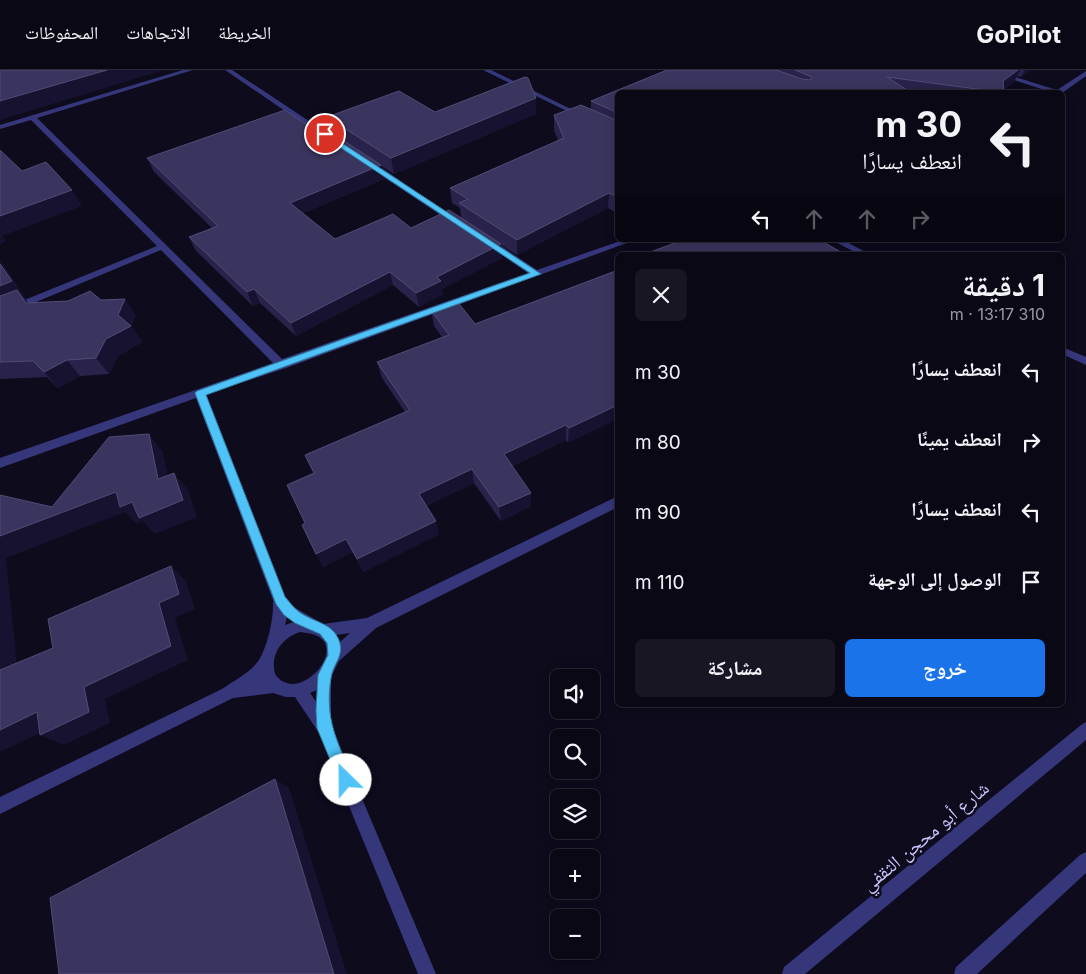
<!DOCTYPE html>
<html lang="ar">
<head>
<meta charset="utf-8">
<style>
  body { margin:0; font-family:Inter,"Noto Naskh Arabic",sans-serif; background:#181622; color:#f1f3f6; direction:rtl; height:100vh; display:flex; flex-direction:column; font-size:19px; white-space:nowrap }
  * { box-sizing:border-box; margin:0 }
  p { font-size:16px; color:#999aa0 }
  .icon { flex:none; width:28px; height:28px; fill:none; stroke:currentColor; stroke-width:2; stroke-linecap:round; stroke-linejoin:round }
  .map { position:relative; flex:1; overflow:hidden; direction:ltr }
  .sheet { position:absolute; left:615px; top:182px; width:450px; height:455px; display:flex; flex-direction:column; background:#0a0815; border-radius:8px; box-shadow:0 2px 12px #0003,0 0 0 1px #2a2934; direction:rtl }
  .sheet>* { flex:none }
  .top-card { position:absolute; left:615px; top:20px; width:450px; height:152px; border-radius:8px; box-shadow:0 2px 12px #0003,0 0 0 1px #2a2934; direction:rtl; background:#0a0815; color:#f1f3f6; overflow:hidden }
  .controls { position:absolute; left:550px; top:599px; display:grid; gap:10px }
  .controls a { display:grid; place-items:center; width:50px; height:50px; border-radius:8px; background:#0a0815; box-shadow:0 2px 12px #0003,0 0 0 1px #2a2934; font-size:25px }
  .pin { position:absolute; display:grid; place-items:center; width:42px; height:42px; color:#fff; margin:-21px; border:2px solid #fff; border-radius:50%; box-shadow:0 1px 5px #0007 }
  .me { position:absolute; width:55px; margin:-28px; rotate:337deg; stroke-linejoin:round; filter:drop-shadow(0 0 4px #0008) }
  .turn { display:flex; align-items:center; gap:18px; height:105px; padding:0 20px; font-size:22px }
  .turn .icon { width:65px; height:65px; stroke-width:2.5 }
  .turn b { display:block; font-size:35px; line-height:42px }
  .lanes { display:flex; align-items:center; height:48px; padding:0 20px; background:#0003; justify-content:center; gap:25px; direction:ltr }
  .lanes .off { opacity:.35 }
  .round { display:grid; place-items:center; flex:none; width:52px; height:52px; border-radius:8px; background:#181622 }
  .overview { display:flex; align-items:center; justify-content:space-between; height:85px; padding:0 20px }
  h1 { font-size:30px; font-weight:700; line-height:38px }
  .cta { display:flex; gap:10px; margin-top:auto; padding:10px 20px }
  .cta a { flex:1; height:58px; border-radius:8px; background:#1a73e8; color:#fff; font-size:20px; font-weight:700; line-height:58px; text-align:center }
  .cta a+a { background:#181622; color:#f1f3f6 }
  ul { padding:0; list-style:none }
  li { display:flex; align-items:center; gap:15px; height:70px; padding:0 20px }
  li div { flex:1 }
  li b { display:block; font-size:19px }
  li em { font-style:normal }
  header { display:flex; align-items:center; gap:30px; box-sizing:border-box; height:70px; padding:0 25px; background:#0a0815; border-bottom:1px solid #2a2934 }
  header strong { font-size:24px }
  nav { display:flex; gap:28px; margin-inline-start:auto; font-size:18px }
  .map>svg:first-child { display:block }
</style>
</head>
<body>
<header>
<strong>GoPilot</strong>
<nav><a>الخريطة</a><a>الاتجاهات</a><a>المحفوظات</a></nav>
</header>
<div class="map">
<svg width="1086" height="904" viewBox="0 0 1086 904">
  <rect width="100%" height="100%" fill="#0d0b1c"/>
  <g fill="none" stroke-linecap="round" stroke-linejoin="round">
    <!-- minor -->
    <g fill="#36367b" fill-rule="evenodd">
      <path d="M183,0H193L37,48L282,289L528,203L486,174V170H492L537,200L623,170H635L286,298L206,324L285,526L294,537L323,554L367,548L618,426V437L376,558L339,591L331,607V655L436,904H418L319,663L295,627H286L273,623L233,628L0,744V727L222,619C233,611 251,602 259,590C268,575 274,548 273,530L196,328L0,398V388L273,293L161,180L0,247V240L157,176L31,50L0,59V55ZM287,547L294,552L285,555ZM300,562C305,563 311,563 315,565C350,578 297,637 275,604C270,584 282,568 300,562ZM350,563L339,573L336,565ZM317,620V633L310,623Z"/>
      <path d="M225,0H232L330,65L323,67Z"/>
      <path d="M483,0H491L587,47L581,48Z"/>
      <path d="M983,0H993L1057,20L1086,1V6L1062,23L1051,22Z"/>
      <path d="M367,92H373L461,152L454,154L367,96Z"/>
      <path d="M832,170H843L871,185H860Z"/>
      <path d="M1062,277L1086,287V295L1062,284Z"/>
      <path d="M1086,652V670L805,904H782L784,897L1081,655Z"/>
      <path d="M1086,782V803L977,904H954L956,897L1080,785Z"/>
    </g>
  </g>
  <!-- wall -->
  <g fill="#29234b">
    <path d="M667,0H1031L1021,7L1017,6L1014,12L1004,19V22H618V144L608,138L517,185L501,175L502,188L442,219L443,224L419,237L393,215L296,266L260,233L253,236L196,181L189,167L212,158L154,102L147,88L310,57L331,63L327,47L435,42L536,44L394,104L381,96L384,109L303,143L335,169L411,158L461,148L460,138L452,133L450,118L558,70L554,60V45L591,39V31Z"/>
    <path d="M0,190L28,233L101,230L136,245L131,256L142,272L118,286L109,304L80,306L58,318L47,307L0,309Z"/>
    <path d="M618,200L568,373L566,370L512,396L531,423V436L501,451L474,413L426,436L439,464L363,502L353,482L323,497L305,453L314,403L305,385L405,342L382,308L377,292L442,267L434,256L431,240L475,254Z"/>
  </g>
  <!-- shaded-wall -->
  <g fill="#171230">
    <path d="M107,0H164L0,50V31Z"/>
    <path d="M1018,0H1020L1014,12L998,22L1003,11Z"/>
    <path d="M1025,0H1031L1021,7Z"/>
    <path d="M536,28V44L394,104L391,88Z"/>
    <path d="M381,95L384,109L295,146L290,133Z"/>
    <path d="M72,120L82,136L2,166L6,171L0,174V146Z"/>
    <path d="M609,123L608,138L517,185V170Z"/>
    <path d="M501,174L502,188L442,219L443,224L419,237L416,223L437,207Z"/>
    <path d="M0,190L25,228H24L31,236L0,238Z"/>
    <path d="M390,202L393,215L296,266L291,253Z"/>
    <path d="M254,219L260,233L253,236L247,222Z"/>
    <path d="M125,229L136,245L131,256L142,272L118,286L109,304L96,288Z"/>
    <path d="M67,290L80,306L58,318L44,302Z"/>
    <path d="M618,335V349L568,373L569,358Z"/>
    <path d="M566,355V370L505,399L504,384Z"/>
    <path d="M149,364L163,382L172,427L158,409Z"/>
    <path d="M472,399L474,413L422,438L419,424Z"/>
    <path d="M174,403L188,420L197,447L155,464L142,451L136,454L125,442L6,488L19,615L0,605V466L116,422L128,434Z"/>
    <path d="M531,423V436L501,451L499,437Z"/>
    <path d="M436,451L439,464L363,502L357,489Z"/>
    <path d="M346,469L353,482L323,497L316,484Z"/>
    <path d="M171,496L186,511L195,539L175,548L188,590L105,629L110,653L64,675L40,665L84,617L159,533Z"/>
    <path d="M37,642L61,653L0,682V660Z"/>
    <path d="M275,709L289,718L347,904H334Z"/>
  </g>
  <!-- building -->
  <g fill="#3a355e" stroke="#514c77">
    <path d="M0,0H107L0,31Z"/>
    <path d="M667,0H776L802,9L810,10L812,7L795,0H1018L1003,11L1004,22H999L887,7L910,22H618V43L591,31Z"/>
    <path d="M525,7L528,8L536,28L391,88L327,47L399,21L435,42Z"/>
    <path d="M581,35L618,51V127L609,123L517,170L459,133L468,129L450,118L564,68L554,45Z"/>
    <path d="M285,40L310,57L318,54L381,95L290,133L335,169L393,144L411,158L449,140L501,174L437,207L441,211L416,223L390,202L291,253L254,219L247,222L189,167L218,156L147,88Z"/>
    <path d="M0,80L22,101L46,92L72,120L0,146Z"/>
    <path d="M683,170H820L846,185H642Z"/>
    <path d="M0,194L12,211L0,216Z"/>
    <path d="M618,200V335L569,358L566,355L504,384L531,423L499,437L472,399L419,424L436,451L357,489L346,469L316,484L302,455L305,453L287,415L314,403L305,385L410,340L377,292L449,265L431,240L457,231L475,254Z"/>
    <path d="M17,220L26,233L68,231L90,221L101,230L125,229L118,245L131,256L106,269L96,288L67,290L44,302L33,291L0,292V226Z"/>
    <path d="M149,364L158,409L174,403L183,430L139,448L132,432L120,437L116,422L0,466V425L52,437L109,367Z"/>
    <path d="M171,496L179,524L159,533L171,576L84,617L89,642L40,665L37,642L0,660V600L53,578L48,549Z"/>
    <path d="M275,709L334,904H59L50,828Z"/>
  </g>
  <!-- route -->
  <path fill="#4fc3f7" stroke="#337fa1" d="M325,62L541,204L206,325L285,527C291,534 296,541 304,545C318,553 331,554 338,568C346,585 333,593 331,608C324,649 338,674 354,710L351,716L346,718L341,716L317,658L316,640L318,605L328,585L327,573L320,564L295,553L284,545L276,534L195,323L197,321L530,203L323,66Z"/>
  <g text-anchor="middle" stroke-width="5" stroke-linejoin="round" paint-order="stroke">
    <!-- near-street labels -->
    <g font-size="19" fill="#cac6ff" stroke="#0d0b1c">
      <text transform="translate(925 766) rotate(-40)" y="7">شارع أبو محجن الثقفي</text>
    </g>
  </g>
</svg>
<div class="controls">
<a><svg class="icon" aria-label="sound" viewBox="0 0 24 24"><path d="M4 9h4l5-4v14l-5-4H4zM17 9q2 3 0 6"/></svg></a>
<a><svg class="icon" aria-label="search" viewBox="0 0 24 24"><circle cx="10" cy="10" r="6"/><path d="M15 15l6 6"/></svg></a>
<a><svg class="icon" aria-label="layers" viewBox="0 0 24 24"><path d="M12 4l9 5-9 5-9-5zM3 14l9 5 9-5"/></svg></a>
<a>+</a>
<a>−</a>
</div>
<div class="pin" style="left:325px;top:64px;background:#d93025"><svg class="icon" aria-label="arrive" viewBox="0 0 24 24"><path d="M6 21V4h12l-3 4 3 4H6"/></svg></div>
<svg class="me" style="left:346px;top:710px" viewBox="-20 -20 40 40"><circle r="19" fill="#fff"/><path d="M0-13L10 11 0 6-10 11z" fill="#4fc3f7"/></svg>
<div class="top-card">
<div class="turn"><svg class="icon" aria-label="left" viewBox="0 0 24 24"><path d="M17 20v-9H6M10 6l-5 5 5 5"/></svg><div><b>30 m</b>انعطف يسارًا</div></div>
<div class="lanes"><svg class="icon" aria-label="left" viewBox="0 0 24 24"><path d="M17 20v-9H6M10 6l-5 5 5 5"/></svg><svg class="icon off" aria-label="ahead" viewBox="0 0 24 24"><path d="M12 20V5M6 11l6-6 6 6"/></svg><svg class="icon off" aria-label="ahead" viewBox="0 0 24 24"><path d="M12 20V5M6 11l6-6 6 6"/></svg><svg class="icon off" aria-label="right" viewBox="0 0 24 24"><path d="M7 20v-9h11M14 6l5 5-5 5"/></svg></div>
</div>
<section class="sheet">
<div class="overview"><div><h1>1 دقيقة</h1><p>310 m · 13:17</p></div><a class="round"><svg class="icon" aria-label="close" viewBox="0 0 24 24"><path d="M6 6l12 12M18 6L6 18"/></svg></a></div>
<ul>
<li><svg class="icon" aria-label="left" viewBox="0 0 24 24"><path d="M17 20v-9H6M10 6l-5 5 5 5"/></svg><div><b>انعطف يسارًا</b></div><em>30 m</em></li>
<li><svg class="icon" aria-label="right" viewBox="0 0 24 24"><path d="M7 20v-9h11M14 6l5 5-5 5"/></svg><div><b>انعطف يمينًا</b></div><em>80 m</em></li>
<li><svg class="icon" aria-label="left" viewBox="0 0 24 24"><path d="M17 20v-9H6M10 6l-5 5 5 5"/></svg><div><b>انعطف يسارًا</b></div><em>90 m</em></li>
<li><svg class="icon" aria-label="arrive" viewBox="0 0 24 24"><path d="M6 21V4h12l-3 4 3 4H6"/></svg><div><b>الوصول إلى الوجهة</b></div><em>110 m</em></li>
</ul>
<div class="cta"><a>خروج</a><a>مشاركة</a></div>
</section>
</div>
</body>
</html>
